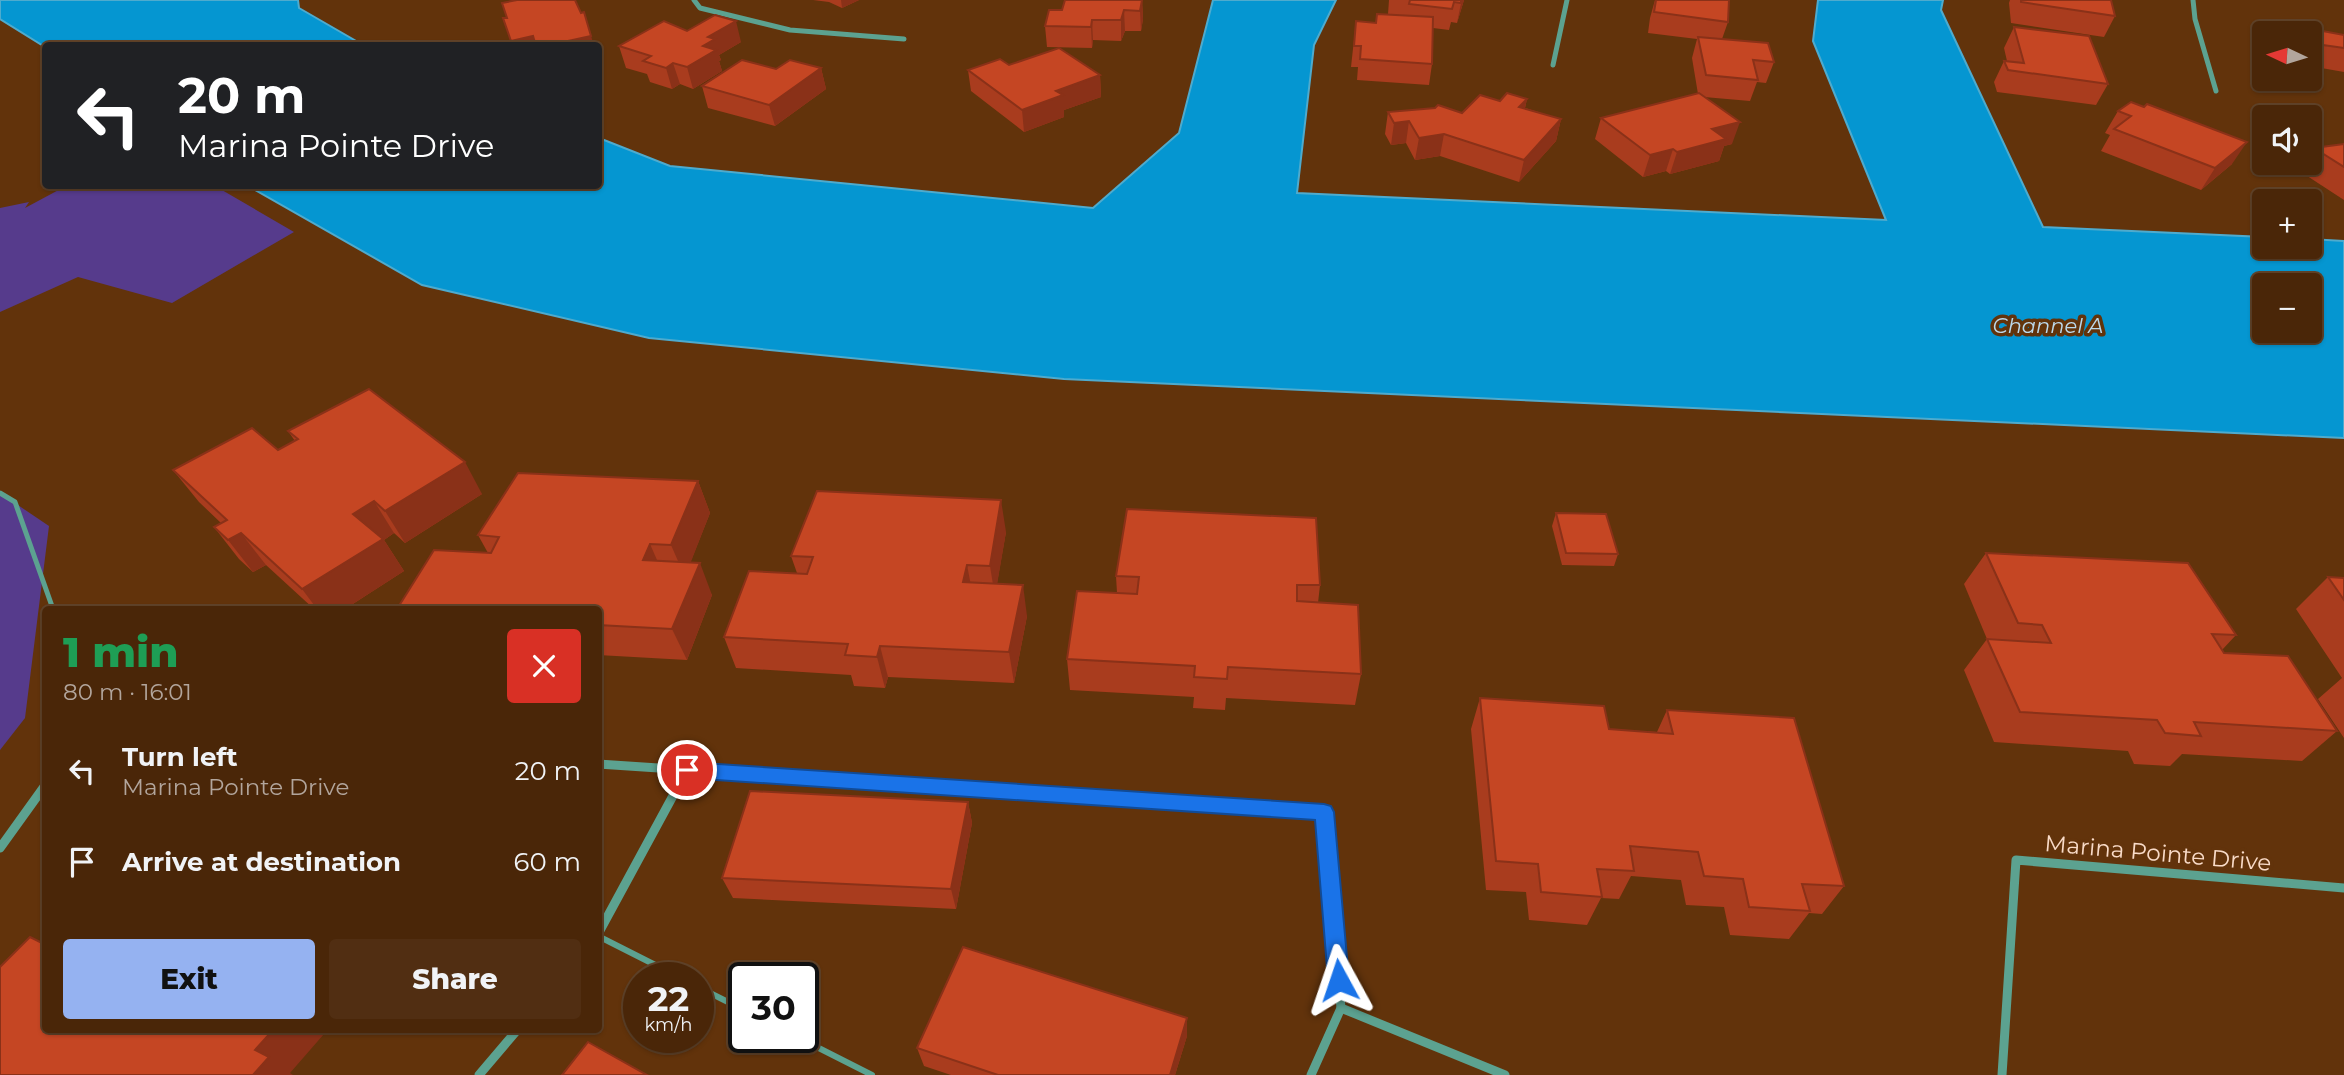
<!DOCTYPE html>
<html lang="en">
<head>
<meta charset="utf-8">
<style>
  body { margin:0; font-family:Montserrat,sans-serif; background:#512e12; color:#f1f3f6; height:100vh; display:flex; flex-direction:column; font-size:26px; white-space:nowrap }
  * { box-sizing:border-box; margin:0 }
  p { font-size:23px; color:#b2a59c }
  .icon { flex:none; width:38px; height:38px; fill:none; stroke:currentColor; stroke-width:2; stroke-linecap:round; stroke-linejoin:round }
  .map { position:relative; flex:1; overflow:hidden }
  .sheet { position:absolute; left:42px; top:606px; width:560px; height:427px; display:flex; flex-direction:column; background:#4a2608; border-radius:7px; box-shadow:0 2px 5px #0004,0 0 0 2px #614329 }
  .sheet>* { flex:none }
  .banner { position:absolute; left:42px; top:42px; width:560px; height:147px; border-radius:7px; box-shadow:0 2px 5px #0004,0 0 0 2px #614329; background:#202124; color:#fff; overflow:hidden }
  .needle { width:46px; rotate:274deg }
  .tools { position:absolute; left:2252px; top:21px; display:grid; gap:14px }
  .tools a { display:grid; place-items:center; width:70px; height:70px; border-radius:7px; background:#4a2608; box-shadow:0 2px 5px #0004,0 0 0 2px #614329; font-size:35px }
  .speed { position:absolute; left:623px; top:962px; display:flex; gap:14px; font-size:35px; font-weight:700; text-align:center }
  .speed>* { display:grid; place-content:center; width:91px; height:91px; border-radius:50%; background:#4a2608; box-shadow:0 2px 5px #0004,0 0 0 2px #614329; line-height:1 }
  .speed small { font-size:18px; font-weight:400 }
  .speed .limit { border:4px solid #111; border-radius:10px; background:#fff; color:#111 }
  .pin { position:absolute; display:grid; place-items:center; width:60px; height:60px; color:#fff; margin:-30px; border:4px solid #fff; border-radius:50%; box-shadow:0 2px 7px #0007 }
  .me { position:absolute; width:77px; margin:-38px; rotate:355deg; stroke-linejoin:round; filter:drop-shadow(0 0 5px #0008) }
  .turn { display:flex; align-items:center; gap:24px; height:147px; padding:0 21px; font-size:32px }
  .turn .icon { width:91px; height:91px; stroke-width:2.5 }
  .turn b { display:block; font-size:49px; line-height:60px }
  .round { display:grid; place-items:center; flex:none; width:74px; height:74px; border-radius:7px; background:#512e12 }
  .head { display:flex; align-items:center; justify-content:space-between; height:119px; padding:0 21px }
  h1 { font-size:42px; font-weight:800; line-height:52px; color:#1e9e55 }
  .cta { display:flex; gap:14px; margin-top:auto; padding:14px 21px }
  .cta a { flex:1; height:80px; border-radius:7px; background:#95b2f1; color:#111; font-size:28px; font-weight:800; line-height:80px; text-align:center }
  .cta a+a { background:#512e12; color:#f1f3f6 }
  ul { padding:0; list-style:none }
  li { display:flex; align-items:center; gap:21px; height:91px; padding:0 21px }
  li div { flex:1 }
  li b { display:block; font-size:26px }
  li em { font-style:normal }
  .map>svg:first-child { display:block }
</style>
</head>
<body>
<div class="map">
<svg width="2344" height="1075" viewBox="0 0 2344 1075">
  <rect width="100%" height="100%" fill="#62330b"/>
  <!-- green -->
  <g fill="#563b8c">
    <path d="M66,186H215L294,232L172,303L78,277L0,312V208L29,202L25,208Z"/>
    <path d="M0,493L49,526L25,718L0,750Z"/>
  </g>
  <!-- water -->
  <g fill="#0596d1" stroke="#4eabce" stroke-width="2" fill-rule="evenodd">
    <path d="M0,0H298L299,8L363,45L45,47L0,19Z"/>
    <path d="M1213,0H1336L1314,45L1297,193L1886,220L1813,41L1818,0H1943L1941,10L2043,227L2264,237V247H2310V239L2344,241V438L1064,379L649,338L422,285L248,186H598L599,138L670,166L1093,208L1179,133ZM2264,285H2310V331H2264Z"/>
  </g>
  <g fill="none" stroke-linecap="round" stroke-linejoin="round">
    <!-- lane-far1 -->
    <path stroke="#5ca290" stroke-width="5" d="M0,493L15,502L53,609"/>
    <!-- lane -->
    <g stroke="#5ca290" stroke-width="6">
      <path d="M598,936L681,978"/>
      <path d="M698,987L744,1010"/>
      <path d="M799,1038L872,1075"/>
    </g>
    <!-- street-far1 -->
    <g stroke="#5ca290" stroke-width="5">
      <path d="M694,0L700,8L790,30L904,39"/>
      <path d="M2193,0L2195,19L2216,91"/>
      <path d="M1553,65L1567,0"/>
    </g>
    <!-- street -->
    <g stroke="#5ca290" stroke-width="9">
      <path d="M598,764L1324,812L1341,1008L1505,1075"/>
      <path d="M0,848L46,784"/>
      <path d="M598,934L687,770"/>
      <path d="M479,1075L518,1029"/>
      <path d="M1311,1075L1341,1008"/>
      <path d="M2002,1075L2016,860L2344,888"/>
    </g>
  </g>
  <!-- wall -->
  <g fill="#a93c1e">
    <path d="M813,0H859L842,8L829,2Z"/>
    <path d="M1142,0L1143,19L1141,31H1125L1121,41L1093,40L1092,48L1047,47L1045,26L1062,10Z"/>
    <path d="M1389,0H1464L1457,23L1451,22L1449,30L1433,28L1432,64L1429,85L1357,80L1358,67H1351L1356,21L1376,23L1377,14H1388Z"/>
    <path d="M1655,0L1728,22L1722,39L1774,62L1766,83L1757,82L1750,101L1704,97L1732,144L1724,146L1719,161L1670,174L1666,171L1643,177L1595,139L1601,118L1698,94L1692,58L1697,39L1648,33L1650,18Z"/>
    <path d="M2010,0H2111L2115,16L2104,37L2011,23L2009,3Z"/>
    <path d="M2014,27L2108,84L2096,105L1997,92L1994,82L2004,61H2007L2004,48Z"/>
    <path d="M2312,29L2344,35V72L2310,66V33H2309Z"/>
    <path d="M687,31L741,42L719,55L721,60L719,61L722,71L693,89L680,84L672,89L650,82L647,74L626,68L619,46Z"/>
    <path d="M1009,65L1100,75L1101,97L1064,110V117L1024,132L971,91L968,70Z"/>
    <path d="M821,68L826,89L775,126L708,108L702,86L776,69Z"/>
    <path d="M1527,99L1525,108L1561,119L1556,141L1519,182L1440,156L1415,160L1406,143L1391,145L1385,134L1388,112L1462,113L1500,101Z"/>
    <path d="M2131,102L2232,164L2201,190L2101,151L2110,135L2105,133L2118,111Z"/>
    <path d="M2344,144V200L2298,170L2303,163H2310V153L2314,148Z"/>
    <path d="M288,431L482,494L405,543L394,533L384,540L404,571L345,609H314L266,565L253,572L239,559L214,527L221,523L199,502L173,470L278,450L295,441Z"/>
    <path d="M698,481L710,513L690,563L712,595L687,660L598,655V609L488,553L478,535Z"/>
    <path d="M1556,513L1618,554L1614,566L1562,565L1552,526Z"/>
    <path d="M1006,532L997,583L1027,616L1014,683L888,677L885,688L854,686L851,675L736,668L724,637L797,573L791,556Z"/>
    <path d="M1986,553L2236,635L2222,650L2224,653L2337,731L2302,761L2182,754L2170,766L2134,764L2128,751L1994,742L1964,670L1987,639L1964,584Z"/>
    <path d="M1116,576L1320,585L1318,603L1361,674L1355,705L1226,698L1225,710L1193,708L1194,697L1070,690L1067,659L1117,593Z"/>
    <path d="M2328,577L2344,578V738L2318,699L2342,678L2296,609Z"/>
    <path d="M1480,698L1609,729L1657,732L1667,710L1844,886L1822,914L1809,913L1789,939L1730,935L1724,907L1686,905L1681,880L1631,876L1619,899L1601,898L1587,925L1529,920L1526,892L1486,890L1471,729Z"/>
    <path d="M968,802L972,823L956,909L733,898L722,878Z"/>
    <path d="M1187,1036L1175,1075H951L924,1066L917,1048Z"/>
  </g>
  <!-- shaded-wall -->
  <g fill="#8a3118">
    <path d="M841,0H859L842,8Z"/>
    <path d="M1142,0L1143,19L1141,31L1140,11Z"/>
    <path d="M1461,0H1464L1457,23L1461,3Z"/>
    <path d="M1124,10L1125,31L1121,41V20Z"/>
    <path d="M584,12L594,46H545Z"/>
    <path d="M1092,20L1093,40L1092,48L1091,27Z"/>
    <path d="M736,21L741,42L719,55L721,60L719,61L722,71L693,89L687,67L708,37Z"/>
    <path d="M533,36L536,46H512L511,41Z"/>
    <path d="M673,63L680,84L672,89L666,68Z"/>
    <path d="M821,68L826,89L775,126L769,105Z"/>
    <path d="M1100,75L1101,97L1064,110V117L1024,132L1022,110L1056,91Z"/>
    <path d="M1527,99L1522,121L1519,107Z"/>
    <path d="M1561,119L1556,141L1519,182L1524,160Z"/>
    <path d="M1409,121L1406,143L1391,145L1394,123Z"/>
    <path d="M1740,122L1732,144L1724,146L1719,161L1670,174L1677,152L1712,129Z"/>
    <path d="M1444,134L1440,156L1415,160L1419,138Z"/>
    <path d="M2247,142L2232,164L2201,190L2215,168Z"/>
    <path d="M1673,149L1666,171L1643,177L1650,155Z"/>
    <path d="M465,462L482,494L405,543L385,511Z"/>
    <path d="M698,481L710,513L685,577L671,545Z"/>
    <path d="M1001,500L1006,532L995,597L990,566Z"/>
    <path d="M374,501L394,533L384,540L404,571L345,609H317L302,589L353,514Z"/>
    <path d="M241,533L266,565L253,572L228,540Z"/>
    <path d="M650,544L664,576L643,560Z"/>
    <path d="M700,563L712,595L687,660L672,629Z"/>
    <path d="M967,565L973,596L963,582Z"/>
    <path d="M1023,585L1027,616L1014,683L1009,652Z"/>
    <path d="M880,646L888,677L885,688L877,657Z"/>
    <path d="M968,802L972,823L956,909L951,889Z"/>
    <path d="M1187,1018V1036L1175,1075H1170Z"/>
    <path d="M274,1029H318L324,1034L290,1073L293,1075H253L255,1050Z"/>
  </g>
  <!-- building -->
  <g fill="#c54623" stroke="#8a3118" stroke-width="2">
    <path d="M517,0H575L581,13L584,12L591,36L545,46H536L533,36L511,41L503,18H507L502,3Z"/>
    <path d="M1065,0H1142L1140,11L1124,10L1121,20H1092L1091,27L1045,26L1049,10H1062Z"/>
    <path d="M1410,0H1461V3L1454,2L1452,9L1409,4Z"/>
    <path d="M1656,0H1729L1728,22L1654,12Z"/>
    <path d="M2021,0H2111L2115,16L2021,2Z"/>
    <path d="M1377,14L1433,17L1432,64L1360,59L1361,46H1354L1356,21L1376,23Z"/>
    <path d="M715,15L736,21L708,37L715,39L703,46L716,50L687,67L673,63L666,68L643,61L651,56L619,46L664,21L687,31Z"/>
    <path d="M2014,27L2089,36L2108,84L2008,70L2004,61L2024,63Z"/>
    <path d="M2312,29L2344,35V48L2316,44Z"/>
    <path d="M1698,37L1768,43L1774,62L1753,60L1758,80L1706,75Z"/>
    <path d="M1059,48L1100,75L1056,91L1063,95L1022,110L968,70L1000,59L1009,65Z"/>
    <path d="M742,60L776,69L790,60L821,68L769,105L702,86Z"/>
    <path d="M1507,93L1527,99L1519,107L1561,119L1524,160L1444,134L1419,138L1409,121L1394,123L1388,112L1435,108L1438,105L1462,113L1480,95L1500,101Z"/>
    <path d="M1699,93L1740,122L1712,129L1726,139L1677,152L1673,149L1650,155L1601,118Z"/>
    <path d="M2131,102L2144,107L2147,104L2247,142L2215,168L2114,129L2131,116L2118,111Z"/>
    <path d="M2344,144V167L2314,148Z"/>
    <path d="M369,389L465,462L385,511L374,501L353,514L383,539L302,589L241,533L228,540L214,527L227,520L173,470L252,428L278,450L298,439L288,431Z"/>
    <path d="M518,473L698,481L671,545L650,544L643,560L700,563L672,629L598,625V609H397L434,550L491,553L499,537L478,535Z"/>
    <path d="M817,491L1001,500L990,566L967,565L963,582L1023,585L1009,652L880,646L877,657L845,655L848,644L724,637L749,571L807,574L813,557L791,556Z"/>
    <path d="M1127,509L1316,518L1320,585H1297V601L1358,605L1361,674L1228,667L1227,679L1194,677L1195,666L1067,659L1077,591L1137,594L1139,577L1116,576Z"/>
    <path d="M1556,513L1606,514L1618,554L1566,553Z"/>
    <path d="M1986,553L2188,563L2236,635L2212,634L2224,653L2288,656L2337,731L2194,722L2201,736L2165,733L2157,720L2020,712L1987,639L2051,643L2042,625L2018,623Z"/>
    <path d="M2328,577L2344,578V600Z"/>
    <path d="M1480,698L1604,706L1609,729L1673,734L1667,710L1794,718L1844,886L1802,884L1810,911L1749,907L1743,879L1704,876L1698,852L1630,846L1634,871L1597,869L1602,897L1541,892L1538,864L1496,861Z"/>
    <path d="M750,791L968,802L951,889L722,878Z"/>
    <path d="M30,937L42,943L46,940V1029H274L255,1050L269,1057L253,1075H0V967Z"/>
    <path d="M963,947L1187,1018L1170,1075H998L917,1048Z"/>
    <path d="M588,1042L647,1075H562Z"/>
  </g>
  <!-- route -->
  <path fill="#1a73e8" stroke="#114b97" stroke-width="2" d="M687,762L1324,804L1331,806L1334,812L1349,980L1346,987L1339,990L1331,987L1328,980L1315,820L687,778L680,776L678,770L680,764Z"/>
  <g text-anchor="middle" stroke-width="7" stroke-linejoin="round" paint-order="stroke">
    <!-- water labels -->
    <g font-size="21" font-style="italic" fill="#bcd9eb" stroke="#62330b">
      <text x="2048" y="333">Channel A</text>
    </g>
    <!-- near-street labels -->
    <g font-size="23" fill="#f9dbc8" stroke="#62330b">
      <text transform="translate(2158 853) rotate(5)" y="8">Marina Pointe Drive</text>
    </g>
  </g>
</svg>
<div class="tools">
<a><svg class="needle" viewBox="-14 -14 28 28"><path d="M0-13l5 13h-10z" fill="#e53935"/><path d="M0 13l5-13h-10z" fill="#b2a59c"/></svg></a>
<a><svg class="icon" aria-label="sound" viewBox="0 0 24 24"><path d="M4 9h4l5-4v14l-5-4H4zM17 9q2 3 0 6"/></svg></a>
<a>+</a>
<a>−</a>
</div>
<div class="speed"><div>22<small>km/h</small></div><div class="limit">30</div></div>
<div class="pin" style="left:687px;top:770px;background:#d93025"><svg class="icon" aria-label="arrive" viewBox="0 0 24 24"><path d="M6 21V4h12l-3 4 3 4H6"/></svg></div>
<svg class="me" style="left:1339px;top:980px" viewBox="-20 -20 40 40"><path d="M0-17L14 15 0 8-14 15z" fill="#1a73e8" stroke="#fff" stroke-width="4"/></svg>
<div class="banner">
<div class="turn"><svg class="icon" aria-label="left" viewBox="0 0 24 24"><path d="M17 20v-9H6M10 6l-5 5 5 5"/></svg><div><b>20 m</b>Marina Pointe Drive</div></div>
</div>
<section class="sheet">
<div class="head"><div><h1>1 min</h1><p>80 m · 16:01</p></div><a class="round" style="background:#d93025;color:#fff"><svg class="icon" aria-label="close" viewBox="0 0 24 24"><path d="M6 6l12 12M18 6L6 18"/></svg></a></div>
<ul>
<li><svg class="icon" aria-label="left" viewBox="0 0 24 24"><path d="M17 20v-9H6M10 6l-5 5 5 5"/></svg><div><b>Turn left</b><p>Marina Pointe Drive</p></div><em>20 m</em></li>
<li><svg class="icon" aria-label="arrive" viewBox="0 0 24 24"><path d="M6 21V4h12l-3 4 3 4H6"/></svg><div><b>Arrive at destination</b></div><em>60 m</em></li>
</ul>
<div class="cta"><a>Exit</a><a>Share</a></div>
</section>
</div>
</body>
</html>
